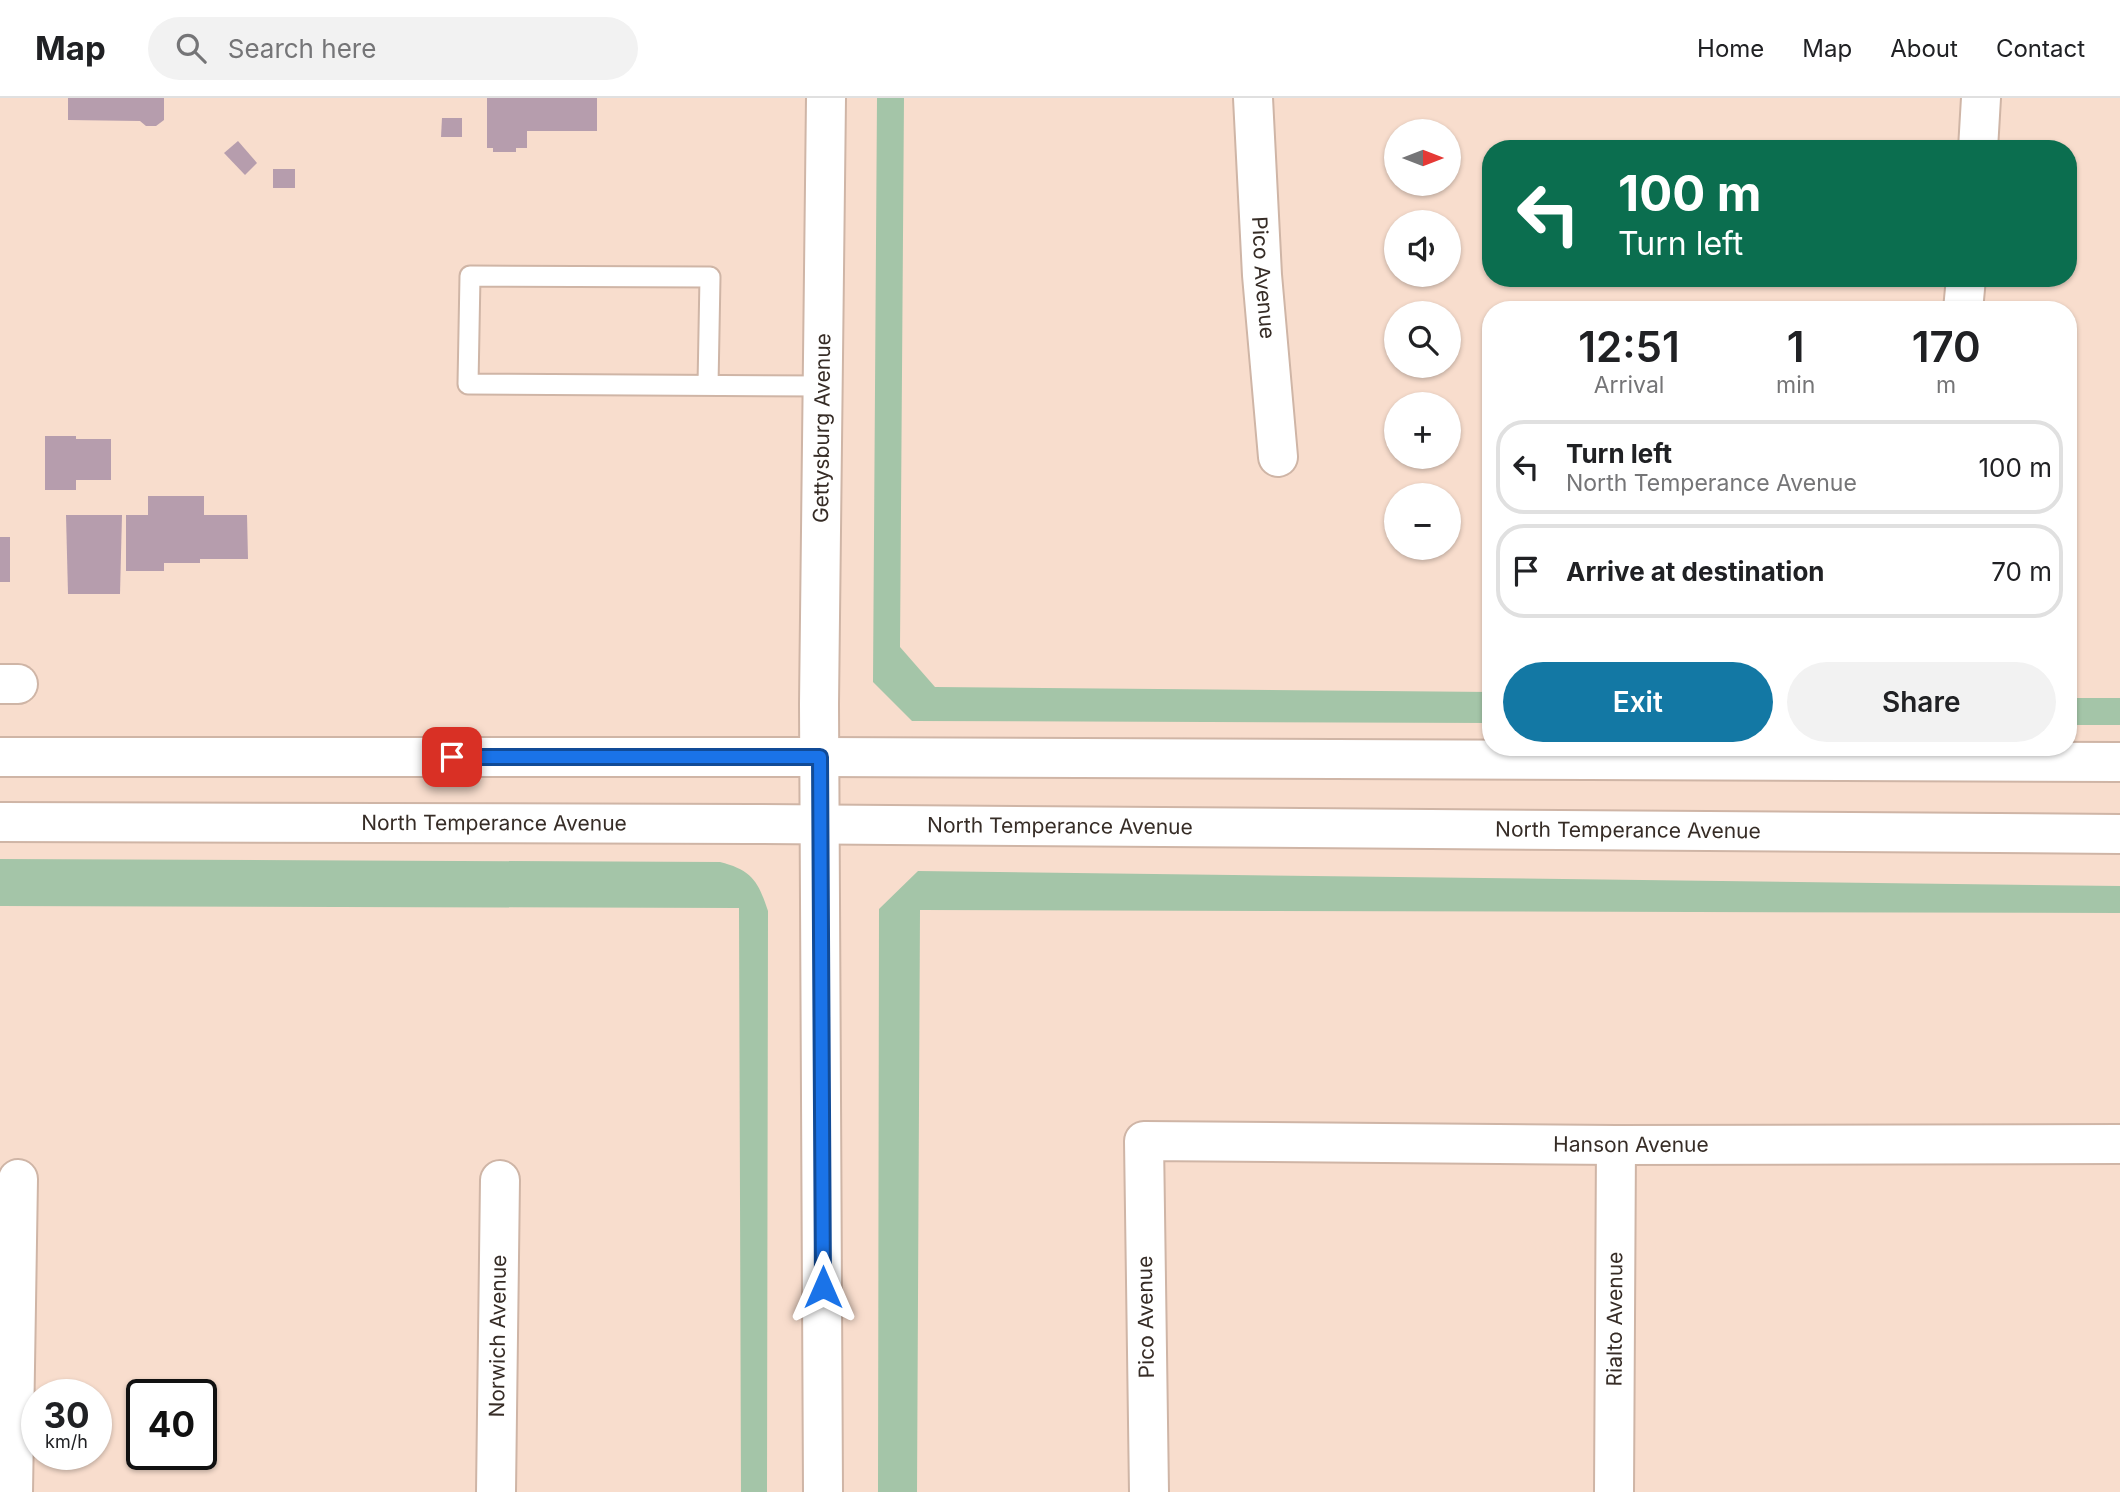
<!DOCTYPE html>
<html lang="en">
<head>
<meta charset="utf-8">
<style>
  body { margin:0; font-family:Inter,sans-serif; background:#f2f2f2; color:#202124; height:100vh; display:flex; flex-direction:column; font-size:26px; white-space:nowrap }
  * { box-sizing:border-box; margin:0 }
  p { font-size:23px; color:#757577 }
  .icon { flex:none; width:38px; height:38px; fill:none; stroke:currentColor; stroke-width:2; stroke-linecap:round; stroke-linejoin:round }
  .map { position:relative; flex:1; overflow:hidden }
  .side { position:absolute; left:1482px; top:203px; width:595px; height:455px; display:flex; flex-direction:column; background:#fff; border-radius:28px; box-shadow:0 2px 5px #0004 }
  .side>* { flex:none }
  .guide { position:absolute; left:1482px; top:42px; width:595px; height:147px; border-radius:28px; box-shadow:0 2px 5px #0004; background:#0b6e4f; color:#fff; overflow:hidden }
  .needle { width:46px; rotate:90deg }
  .tools { position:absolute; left:1384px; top:21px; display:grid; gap:14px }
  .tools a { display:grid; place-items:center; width:77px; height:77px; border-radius:50%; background:#fff; box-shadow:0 2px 5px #0004; font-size:35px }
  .speed { position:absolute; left:21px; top:1281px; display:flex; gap:14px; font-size:35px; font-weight:700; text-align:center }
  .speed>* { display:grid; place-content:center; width:91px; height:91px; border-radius:50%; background:#fff; box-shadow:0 2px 5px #0004; line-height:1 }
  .speed small { font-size:18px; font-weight:400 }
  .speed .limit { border:4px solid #111; border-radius:10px; background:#fff; color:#111 }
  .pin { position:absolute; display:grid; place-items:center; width:60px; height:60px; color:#fff; margin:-30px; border-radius:14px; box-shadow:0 4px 10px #0006 }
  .me { position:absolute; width:77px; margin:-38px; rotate:0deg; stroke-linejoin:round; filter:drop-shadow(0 0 5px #0008) }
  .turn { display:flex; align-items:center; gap:24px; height:147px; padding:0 21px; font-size:32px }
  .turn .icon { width:91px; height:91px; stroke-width:2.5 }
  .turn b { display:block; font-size:49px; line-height:60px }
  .eta { display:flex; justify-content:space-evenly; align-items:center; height:119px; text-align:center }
  .eta b { font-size:42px; font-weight:600; line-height:49px }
  .primary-button { display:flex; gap:14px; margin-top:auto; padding:14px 21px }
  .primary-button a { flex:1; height:80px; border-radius:42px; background:#1378a4; color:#fff; font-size:28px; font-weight:600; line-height:80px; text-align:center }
  .primary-button a+a { background:#f2f2f2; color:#202124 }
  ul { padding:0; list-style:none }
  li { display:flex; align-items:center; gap:21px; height:94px; margin:0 14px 10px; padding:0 7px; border:4px solid #e0e0e0; border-radius:28px }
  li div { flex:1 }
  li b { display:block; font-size:26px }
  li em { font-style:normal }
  header { display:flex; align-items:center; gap:42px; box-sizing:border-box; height:98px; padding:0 35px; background:#fff; border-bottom:2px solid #e0e0e0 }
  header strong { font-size:33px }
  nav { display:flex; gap:38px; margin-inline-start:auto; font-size:24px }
  .search { width:490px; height:63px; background:#f2f2f2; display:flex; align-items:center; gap:18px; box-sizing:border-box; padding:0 24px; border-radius:38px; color:#757577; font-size:26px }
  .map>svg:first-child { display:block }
</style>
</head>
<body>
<header>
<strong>Map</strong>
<div class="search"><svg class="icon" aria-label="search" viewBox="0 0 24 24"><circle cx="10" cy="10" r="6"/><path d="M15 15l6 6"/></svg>Search here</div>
<nav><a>Home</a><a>Map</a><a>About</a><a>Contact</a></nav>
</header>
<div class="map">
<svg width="2120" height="1394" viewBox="0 0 2120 1394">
  <rect width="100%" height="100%" fill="#f8ddcd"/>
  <!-- green -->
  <g fill="#a4c5a8">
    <path d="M877,0H904L900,549L935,589L1491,594V625L912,623L873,584Z"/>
    <path d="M2068,600H2120V627H2069Z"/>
    <path d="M0,761L720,764C751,772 758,782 768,813L767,1394H741L739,810L0,808Z"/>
    <path d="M918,773L2120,788V815L920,812L917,1394H878L879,811Z"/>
  </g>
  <!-- building -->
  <g fill="#b69dad">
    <path d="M68,0H164V22L156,28H146L140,23L68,22Z"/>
    <path d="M487,0H597V33H527V50H516V54H493V50H487Z"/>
    <path d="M442,20H462V39H441Z"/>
    <path d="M238,43L257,65L245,77L224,55Z"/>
    <rect x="273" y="71" width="22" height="19"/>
    <path d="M45,338H76V341H111V382H76V392H45Z"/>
    <path d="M148,398H204V417H247L248,461H200V465H164V473H126V417H148Z"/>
    <path d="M66,417H122L120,496H68Z"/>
    <rect x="0" y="439" width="10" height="45"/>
  </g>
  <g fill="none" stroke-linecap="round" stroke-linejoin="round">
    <!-- lane casing -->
    <g stroke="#cfb5a6" stroke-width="23">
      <path id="lane" d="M708,287L710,179L470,178L468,286L824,288"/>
    </g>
    <!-- street casing -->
    <g stroke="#cfb5a6" stroke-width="42">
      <g id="street">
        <path id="s1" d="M1253,0L1262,177L1278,359"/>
        <path d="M1978,51L1981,0"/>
        <path d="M1963,212L1966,180"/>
        <path d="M0,586H18"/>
        <path d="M13,1394L18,1081"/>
        <path id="s2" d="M496,1394L500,1082"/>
        <path id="s3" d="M1149,1394L1144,1043L1616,1047L2120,1046"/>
        <path id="s4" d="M1614,1394L1616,1047"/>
      </g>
    </g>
    <!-- secondary casing -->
    <g stroke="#cfb5a6" stroke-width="42">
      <g id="secondary">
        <path d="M0,659H820L2120,664"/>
        <path id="s5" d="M0,724L751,726L2120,736"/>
        <path id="s6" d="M823,1394L819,606L826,0"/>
      </g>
    </g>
    <!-- lane -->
    <use href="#lane" stroke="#fff" stroke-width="19"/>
    <!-- street -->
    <use href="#street" stroke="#fff" stroke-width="38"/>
    <!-- secondary -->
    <use href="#secondary" stroke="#fff" stroke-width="38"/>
  </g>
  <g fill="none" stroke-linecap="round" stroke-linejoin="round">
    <!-- route casing -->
    <g stroke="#114b97" stroke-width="18">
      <path id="route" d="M452,659H820L823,1189"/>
    </g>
    <!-- route -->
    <use href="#route" stroke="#1a73e8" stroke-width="12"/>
  </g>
  <g text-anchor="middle" stroke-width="5" stroke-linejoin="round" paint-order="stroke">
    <!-- street labels -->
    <g font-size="21" fill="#362c26" stroke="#fff">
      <text dy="7" stroke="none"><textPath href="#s1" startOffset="180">Pico Avenue</textPath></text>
      <text dy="7" stroke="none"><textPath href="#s6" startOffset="1064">Gettysburg Avenue</textPath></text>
      <text dy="7" stroke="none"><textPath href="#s5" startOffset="494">North Temperance Avenue</textPath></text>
      <text dy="7" stroke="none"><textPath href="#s5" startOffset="1060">North Temperance Avenue</textPath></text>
      <text dy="7" stroke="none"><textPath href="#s5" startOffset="1628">North Temperance Avenue</textPath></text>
      <text dy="7" stroke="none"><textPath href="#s3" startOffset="838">Hanson Avenue</textPath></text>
      <text transform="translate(1146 1219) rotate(-91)" y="7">Pico Avenue</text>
      <text dy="7" stroke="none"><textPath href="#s4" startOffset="173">Rialto Avenue</textPath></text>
      <text dy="7" stroke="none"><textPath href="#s2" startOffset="156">Norwich Avenue</textPath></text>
    </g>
  </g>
</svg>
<div class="tools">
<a><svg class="needle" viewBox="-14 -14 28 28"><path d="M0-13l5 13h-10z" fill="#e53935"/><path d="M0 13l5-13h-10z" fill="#757577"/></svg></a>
<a><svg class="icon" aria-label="sound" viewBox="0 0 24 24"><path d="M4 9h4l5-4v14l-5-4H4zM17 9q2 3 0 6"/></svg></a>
<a><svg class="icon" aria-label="search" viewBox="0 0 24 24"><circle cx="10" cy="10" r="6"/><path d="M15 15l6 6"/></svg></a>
<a>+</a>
<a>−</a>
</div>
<div class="speed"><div>30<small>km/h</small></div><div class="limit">40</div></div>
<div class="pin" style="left:452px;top:659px;background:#d93025"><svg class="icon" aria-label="arrive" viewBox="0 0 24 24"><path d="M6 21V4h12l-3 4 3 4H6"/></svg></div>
<svg class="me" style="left:823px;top:1189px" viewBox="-20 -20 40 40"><path d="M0-17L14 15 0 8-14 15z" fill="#1a73e8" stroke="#fff" stroke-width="4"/></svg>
<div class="guide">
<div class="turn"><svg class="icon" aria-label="left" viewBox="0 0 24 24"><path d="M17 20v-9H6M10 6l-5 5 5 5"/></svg><div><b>100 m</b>Turn left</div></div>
</div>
<section class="side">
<div class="eta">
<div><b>12:51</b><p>Arrival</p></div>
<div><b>1</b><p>min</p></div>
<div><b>170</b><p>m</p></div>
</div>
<ul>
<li><svg class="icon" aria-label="left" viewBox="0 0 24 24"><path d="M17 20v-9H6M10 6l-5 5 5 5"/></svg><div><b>Turn left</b><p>North Temperance Avenue</p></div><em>100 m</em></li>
<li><svg class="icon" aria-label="arrive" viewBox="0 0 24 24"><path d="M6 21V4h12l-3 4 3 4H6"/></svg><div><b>Arrive at destination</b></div><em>70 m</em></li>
</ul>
<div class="primary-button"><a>Exit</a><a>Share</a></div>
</section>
</div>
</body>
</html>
